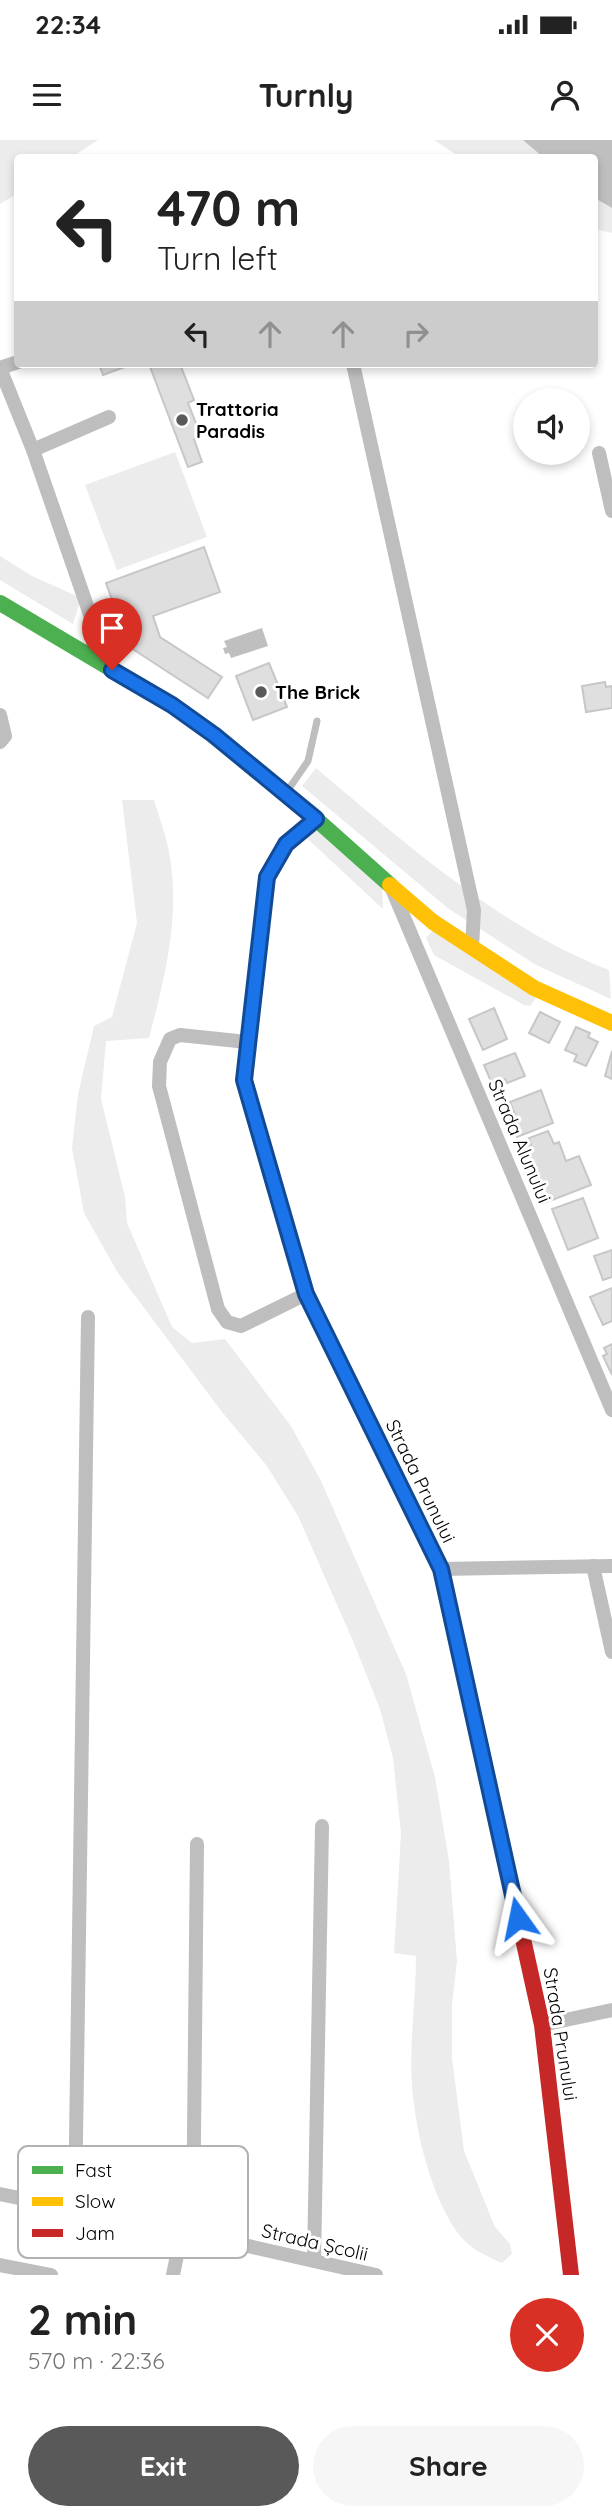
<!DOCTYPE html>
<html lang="en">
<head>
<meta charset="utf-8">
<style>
  body { margin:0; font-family:Quicksand,sans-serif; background:#f6f6f6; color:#222; height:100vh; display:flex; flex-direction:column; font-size:26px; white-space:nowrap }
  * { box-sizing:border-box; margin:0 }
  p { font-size:23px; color:#767676 }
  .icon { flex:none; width:38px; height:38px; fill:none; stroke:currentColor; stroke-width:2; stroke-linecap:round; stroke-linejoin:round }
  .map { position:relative; height:2135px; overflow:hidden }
  .details { display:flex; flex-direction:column; background:#fff; flex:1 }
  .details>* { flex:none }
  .guide { position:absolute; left:14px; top:14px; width:584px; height:214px; border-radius:7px; box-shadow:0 4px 10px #0003; background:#fff; color:#222; overflow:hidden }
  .tools { position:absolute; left:513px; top:248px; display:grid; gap:14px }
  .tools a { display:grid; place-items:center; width:77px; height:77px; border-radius:50%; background:#fff; box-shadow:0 4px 10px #0003; font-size:35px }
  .pin { position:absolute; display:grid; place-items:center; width:60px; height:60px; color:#fff; margin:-72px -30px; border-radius:50% 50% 50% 0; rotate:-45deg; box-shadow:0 0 7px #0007 }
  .pin .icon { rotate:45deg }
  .me { position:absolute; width:77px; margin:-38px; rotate:348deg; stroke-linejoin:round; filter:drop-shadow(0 0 5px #0008) }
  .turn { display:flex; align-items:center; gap:24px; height:147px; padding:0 28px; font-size:32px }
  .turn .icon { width:91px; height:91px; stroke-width:2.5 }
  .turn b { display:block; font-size:49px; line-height:60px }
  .lanes { display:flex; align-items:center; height:66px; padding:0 28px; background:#0003; justify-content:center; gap:35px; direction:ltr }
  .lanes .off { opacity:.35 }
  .round { display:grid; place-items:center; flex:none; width:74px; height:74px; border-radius:37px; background:#f6f6f6 }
  .overview { display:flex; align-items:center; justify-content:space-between; height:119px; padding:0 28px }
  h1 { font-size:42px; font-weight:800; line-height:52px }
  .button { display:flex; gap:14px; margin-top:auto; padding:14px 28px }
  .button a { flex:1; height:80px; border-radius:42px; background:#595959; color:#fff; font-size:28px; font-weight:800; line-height:80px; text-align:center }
  .button a+a { background:#f6f6f6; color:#222 }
  .status { display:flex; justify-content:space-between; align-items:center; height:49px; padding:0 35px; background:#fff; direction:ltr }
  .status svg { height:19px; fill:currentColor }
  header { display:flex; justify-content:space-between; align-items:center; height:91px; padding:0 28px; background:#fff; font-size:32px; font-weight:800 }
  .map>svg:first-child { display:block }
</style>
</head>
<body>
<div class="status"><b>22:34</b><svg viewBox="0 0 49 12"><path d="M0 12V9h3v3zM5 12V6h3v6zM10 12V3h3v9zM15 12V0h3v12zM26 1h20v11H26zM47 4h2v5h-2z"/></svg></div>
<header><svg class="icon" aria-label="menu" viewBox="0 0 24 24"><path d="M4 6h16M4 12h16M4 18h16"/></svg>Turnly<svg class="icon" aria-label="person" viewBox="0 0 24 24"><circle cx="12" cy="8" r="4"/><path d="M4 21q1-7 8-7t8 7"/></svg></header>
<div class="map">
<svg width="612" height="2135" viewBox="0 0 612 2135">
  <rect width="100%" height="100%" fill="#fff"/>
  <!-- green -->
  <g fill="#ececec">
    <path d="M0,0H98L72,17L18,18L17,54L0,64Z"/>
    <path d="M434,0H612V93L595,89V18L460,17Z"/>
    <path d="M175,312L207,397L117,430L85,345Z"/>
    <path d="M0,416L30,435L81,458L73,484L0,440Z"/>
    <path d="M316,628C405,703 500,788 609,830L611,859L536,825L449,769L302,646Z"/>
    <path d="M122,660H154C159,677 166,695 169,712C181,775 165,837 149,898L106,901L101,959L125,1057L127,1083L172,1187L192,1203L225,1199L291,1286L321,1341L406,1534L435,1637L449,1721L457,1821L452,1865V1918L464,2011L495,2087L510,2104L512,2114L502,2123C488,2117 471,2109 461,2097C432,2062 415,1990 412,1945C409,1902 416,1858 416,1816L394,1813L401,1693L393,1618L380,1569L353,1501L298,1376L267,1326L222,1272L118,1133L84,1073L72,1008L78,954L94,886L112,877L137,783Z"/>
    <path d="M306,670L382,743L383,769L295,687Z"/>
    <path d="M434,789L536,858L530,866L524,865L434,815L426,798Z"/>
  </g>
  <!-- water -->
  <g fill="#bfbfbf">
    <path d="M523,0H612V68L595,58V18L543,17Z"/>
    <path d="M262,488L268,506L231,518L229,513L225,514L223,508L227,507L224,501Z"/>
  </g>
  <!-- building -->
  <g fill="#dfdfdf" stroke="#c7c7c7" stroke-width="2">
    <path d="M92,224H129L130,225L103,235L99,224L93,226Z"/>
    <path d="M149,224H180L194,260L188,263L201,296L194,299L202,322L188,327Z"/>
    <path d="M204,407L220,452L153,476L160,497L222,537L208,558L128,506L123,508L116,487L121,485L106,443Z"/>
    <path d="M269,523L287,567L253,580L236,536Z"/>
    <path d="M605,542L606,547L612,546V568L586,572L582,546Z"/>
    <path d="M494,868L507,899L483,910L469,879Z"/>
    <path d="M540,872L560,882L549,903L529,893Z"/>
    <path d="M576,887L590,893L588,897L598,902L586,926L574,921L577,915L565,910Z"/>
    <path d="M612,911V939L605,936Z"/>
    <path d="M515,913L525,936L507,943L505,939L492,944L484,925Z"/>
    <path d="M541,950L553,983L517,997L510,979L516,977L510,962Z"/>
    <path d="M548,991L554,1004L559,1002L566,1021L579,1016L591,1045L542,1064L520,1009L531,1005L529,998Z"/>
    <path d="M583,1058L598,1098L568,1110L552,1069Z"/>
    <path d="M612,1110V1137L603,1140L594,1116Z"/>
    <path d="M612,1148V1181L603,1185L590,1157Z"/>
    <path d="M612,1204V1235L603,1216L607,1214L604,1208Z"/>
  </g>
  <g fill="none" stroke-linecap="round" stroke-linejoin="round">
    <!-- lane -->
    <path stroke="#bebebe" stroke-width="7" d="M286,653L308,621L317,581"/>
    <!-- street -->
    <g stroke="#bebebe" stroke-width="14">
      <path d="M353,224L474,770L472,807"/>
      <path d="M0,228L33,310L95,489L92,518"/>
      <path d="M0,228L18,222"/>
      <path d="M33,310L109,277"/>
      <path d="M599,313L612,371"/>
      <path d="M0,575L5,596L0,602"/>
      <path d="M392,749L612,1270"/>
      <path d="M247,902L180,895L170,899L160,922L159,946L218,1169L227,1182L241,1186L306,1154"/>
      <path d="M593,1426L612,1512"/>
      <path d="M441,1429L612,1426"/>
      <path d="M542,1885L612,1870"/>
      <path d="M0,2054L182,2091L376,2135"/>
      <path d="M75,2069L88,1177"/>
      <path d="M193,2093L197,1704"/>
      <path d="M314,2121L322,1686"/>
      <path d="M0,2125L51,2135"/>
      <path d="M173,2135L182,2091"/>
    </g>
    <!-- fast -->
    <g stroke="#4caf50" stroke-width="16">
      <path d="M0,463L172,565L214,595L316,679L390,745"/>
      <path d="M281,1069L306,1154L441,1429L458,1504"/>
    </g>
    <!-- slow -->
    <path stroke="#ffc107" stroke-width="16" d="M390,745L433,782L534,848L612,883"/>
    <!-- jam -->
    <g stroke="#c62828" stroke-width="16">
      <path d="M281,1069L244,940L267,737L286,704L316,679"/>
      <path d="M458,1504L542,1885L571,2135"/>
    </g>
  </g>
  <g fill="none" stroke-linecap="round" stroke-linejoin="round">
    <!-- route casing -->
    <g stroke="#114b97" stroke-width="18">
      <path id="route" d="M112,530L172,565L214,595L316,679L286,704L267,737L244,940L306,1154L441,1429L518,1778"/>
    </g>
    <!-- route -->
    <use href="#route" stroke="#1a73e8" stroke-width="12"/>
  </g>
  <!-- markers -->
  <g fill="#595959" stroke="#fff" stroke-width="2.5">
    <circle cx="182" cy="280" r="7"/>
    <circle cx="261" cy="552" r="7"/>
  </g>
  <g text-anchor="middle" stroke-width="6" stroke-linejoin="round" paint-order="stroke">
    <!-- poi labels -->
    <g font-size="19" font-weight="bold" fill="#000" stroke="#fff" text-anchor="start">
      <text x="196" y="276">Trattoria<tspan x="196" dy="22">Paradis</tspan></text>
      <text x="275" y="559">The Brick</text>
    </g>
    <!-- street labels -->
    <g font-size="19" fill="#000" stroke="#fff">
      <text transform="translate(520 1001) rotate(67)" y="7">Strada Alunului</text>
      <text transform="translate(421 1341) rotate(64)" y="7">Strada Prunului</text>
      <text transform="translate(561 1894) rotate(81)" y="7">Strada Prunului</text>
      <text transform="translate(315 2102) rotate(13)" y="7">Strada Școlii</text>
    </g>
  </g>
  <!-- legend -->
  <rect x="18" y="2006" width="230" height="112" rx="10" fill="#fff" stroke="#b2b2b2" stroke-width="2"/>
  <rect x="32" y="2026" width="31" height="8" fill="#4caf50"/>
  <rect x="32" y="2057" width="31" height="9" fill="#ffc107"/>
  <rect x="32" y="2089" width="31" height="8" fill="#c62828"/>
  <g font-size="19" fill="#000">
    <text x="75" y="2037">Fast</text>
    <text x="75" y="2068">Slow</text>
    <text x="75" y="2100">Jam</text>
  </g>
</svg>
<div class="tools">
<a><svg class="icon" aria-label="sound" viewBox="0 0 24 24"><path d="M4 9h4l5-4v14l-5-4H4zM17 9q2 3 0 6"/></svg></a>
</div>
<div class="pin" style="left:112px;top:530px;background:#d93025"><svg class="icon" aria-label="arrive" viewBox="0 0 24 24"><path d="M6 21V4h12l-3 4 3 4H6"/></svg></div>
<svg class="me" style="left:518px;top:1778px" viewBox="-20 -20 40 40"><path d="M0-17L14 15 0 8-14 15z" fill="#1a73e8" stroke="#fff" stroke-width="4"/></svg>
<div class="guide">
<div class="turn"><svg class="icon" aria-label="left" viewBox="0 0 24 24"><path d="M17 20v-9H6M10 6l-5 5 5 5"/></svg><div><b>470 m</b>Turn left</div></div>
<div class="lanes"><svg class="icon" aria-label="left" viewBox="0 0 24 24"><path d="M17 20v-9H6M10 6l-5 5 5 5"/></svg><svg class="icon off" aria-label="ahead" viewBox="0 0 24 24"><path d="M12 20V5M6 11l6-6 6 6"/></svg><svg class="icon off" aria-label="ahead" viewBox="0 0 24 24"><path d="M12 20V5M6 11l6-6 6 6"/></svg><svg class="icon off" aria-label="right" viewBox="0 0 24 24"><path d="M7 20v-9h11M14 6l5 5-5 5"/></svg></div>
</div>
</div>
<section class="details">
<div class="overview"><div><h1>2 min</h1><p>570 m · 22:36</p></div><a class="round" style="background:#d93025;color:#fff"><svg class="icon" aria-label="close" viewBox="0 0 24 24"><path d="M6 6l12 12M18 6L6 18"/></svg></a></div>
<div class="button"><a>Exit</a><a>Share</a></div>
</section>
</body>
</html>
